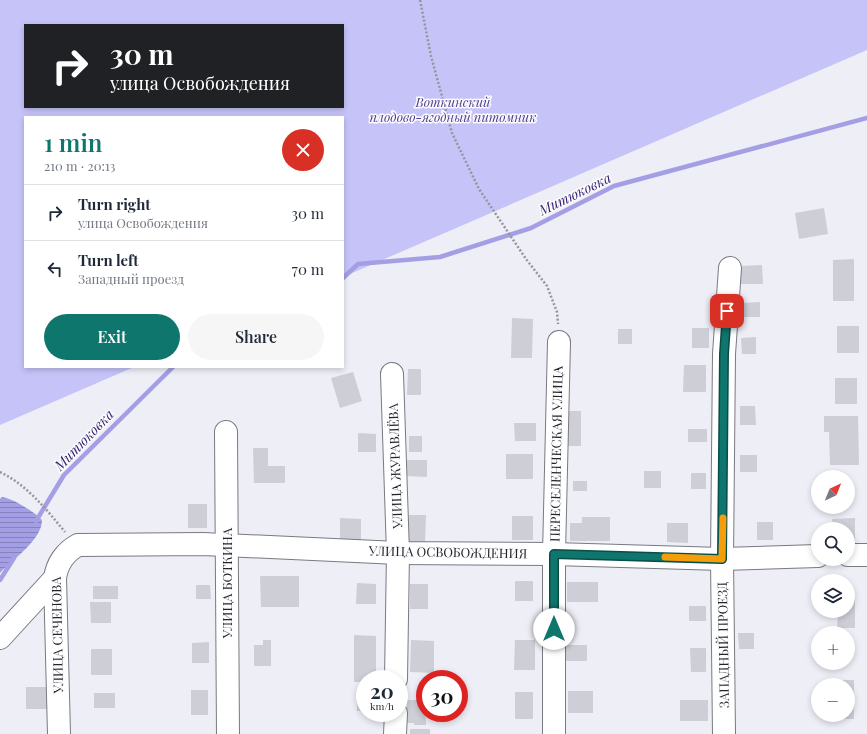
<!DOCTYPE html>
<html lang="en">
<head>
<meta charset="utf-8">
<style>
  body { margin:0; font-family:"Playfair Display",serif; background:#f6f6f7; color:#1f2937; height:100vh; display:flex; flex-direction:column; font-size:15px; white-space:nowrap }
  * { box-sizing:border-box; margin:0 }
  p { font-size:13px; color:#747a83 }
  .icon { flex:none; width:22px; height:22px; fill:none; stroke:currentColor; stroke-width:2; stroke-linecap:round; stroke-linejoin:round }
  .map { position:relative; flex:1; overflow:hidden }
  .details { position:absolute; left:24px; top:116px; width:320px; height:252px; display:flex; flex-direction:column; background:#fff; border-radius:0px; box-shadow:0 2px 6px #0003 }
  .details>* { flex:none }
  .top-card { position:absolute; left:24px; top:24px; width:320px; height:84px; border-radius:0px; box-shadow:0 2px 6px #0003; background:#202124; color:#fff; overflow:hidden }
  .needle { width:26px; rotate:43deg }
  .tools { position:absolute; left:811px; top:470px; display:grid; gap:8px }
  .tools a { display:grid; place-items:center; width:44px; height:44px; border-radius:50%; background:#fff; box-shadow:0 2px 6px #0003; font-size:20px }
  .speed { position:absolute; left:356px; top:670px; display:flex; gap:8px; font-size:20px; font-weight:700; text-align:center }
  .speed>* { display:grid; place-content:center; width:52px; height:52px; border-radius:50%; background:#fff; box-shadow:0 2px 6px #0003; line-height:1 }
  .speed small { font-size:10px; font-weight:400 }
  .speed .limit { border:6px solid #d22; background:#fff; color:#111 }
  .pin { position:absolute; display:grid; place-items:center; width:34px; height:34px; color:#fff; margin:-17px; border-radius:8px; box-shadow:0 2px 6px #0006 }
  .me { position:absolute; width:44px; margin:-22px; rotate:0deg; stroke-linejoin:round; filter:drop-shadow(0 0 3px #0008) }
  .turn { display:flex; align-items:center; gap:14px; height:84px; padding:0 20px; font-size:18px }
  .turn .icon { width:52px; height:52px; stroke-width:2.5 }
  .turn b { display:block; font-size:28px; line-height:34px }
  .round { display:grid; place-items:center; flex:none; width:42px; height:42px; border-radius:21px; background:#f6f6f7 }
  .summary { display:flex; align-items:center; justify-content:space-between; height:68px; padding:0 20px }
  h1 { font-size:24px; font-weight:600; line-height:30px; color:#0f766e }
  .cta { display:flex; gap:8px; margin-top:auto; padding:8px 20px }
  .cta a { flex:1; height:46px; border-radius:24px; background:#0f766e; color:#fff; font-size:16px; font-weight:600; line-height:46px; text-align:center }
  .cta a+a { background:#f6f6f7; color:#1f2937 }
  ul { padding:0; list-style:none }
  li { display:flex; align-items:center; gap:12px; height:56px; padding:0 20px; border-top:1px solid #e0e1e3 }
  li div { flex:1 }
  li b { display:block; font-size:15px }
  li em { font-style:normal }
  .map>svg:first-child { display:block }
</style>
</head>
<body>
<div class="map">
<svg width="867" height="734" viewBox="0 0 867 734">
  <defs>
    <pattern id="water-rules" width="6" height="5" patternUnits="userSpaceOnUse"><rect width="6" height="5" fill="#a49ee5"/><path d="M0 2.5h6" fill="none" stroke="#8581ba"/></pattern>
  </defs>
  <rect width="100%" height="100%" fill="#eeeef7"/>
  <!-- garden -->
  <path fill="#c6c3f9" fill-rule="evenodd" d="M0,0H867V50L343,277V117H25V367H134L0,425ZM25,25H343V107H25Z"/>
  <!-- water -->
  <path fill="url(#water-rules)" d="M2,497C12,498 35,512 42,520C42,540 13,559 0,573V499Z"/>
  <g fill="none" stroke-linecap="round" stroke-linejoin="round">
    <!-- stream -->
    <g stroke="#a49ee5" stroke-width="4.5">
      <path d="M343,278L358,264L440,257L531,228L614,186L867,118"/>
      <path d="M36,521L64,475L173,367"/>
      <path d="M0,580L14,558"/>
    </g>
  </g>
  <!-- building -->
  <g fill="#ceced7">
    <path d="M824,208L828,234L799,239L795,213Z"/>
    <path d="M854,259V301H833V260Z"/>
    <path d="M762,265L763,284H740V266Z"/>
    <path d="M760,302V317H741V303Z"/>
    <path d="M512,318L533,319L532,358H511Z"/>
    <rect x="837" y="326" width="22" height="27"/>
    <rect x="692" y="328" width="17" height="20"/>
    <rect x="618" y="329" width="14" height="15"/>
    <path d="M756,337V354H742L741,338Z"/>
    <path d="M684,365H706V392H683Z"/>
    <path d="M408,369H421V395H407Z"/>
    <path d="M353,372L362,401L340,408L331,378Z"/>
    <rect x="835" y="378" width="22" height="26"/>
    <path d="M740,406H755L756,425H740Z"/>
    <rect x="566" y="411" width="15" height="35"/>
    <path d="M824,416H858L859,465H830L829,432H824Z"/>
    <path d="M514,423H536V441H515Z"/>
    <rect x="688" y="429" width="19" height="13"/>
    <path d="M358,433L376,434V452H358Z"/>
    <rect x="409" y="436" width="13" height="16"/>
    <path d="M253,448H268V466H285V483H254Z"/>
    <rect x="506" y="454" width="27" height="25"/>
    <rect x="740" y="455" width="17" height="17"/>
    <path d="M407,460H427V477L407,476Z"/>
    <rect x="644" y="471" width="17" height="17"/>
    <rect x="691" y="473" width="15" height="16"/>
    <rect x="573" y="481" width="14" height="10"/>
    <rect x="188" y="504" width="19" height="24"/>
    <path d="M409,515H426L425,543H408Z"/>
    <rect x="512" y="516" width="21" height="24"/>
    <path d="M582,517H610V541H570V523H582Z"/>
    <path d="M340,518L361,519V540H340Z"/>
    <path d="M855,518V543H848V529H833L832,519Z"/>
    <rect x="757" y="522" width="16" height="18"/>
    <path d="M667,523H688V543L667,542Z"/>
    <path d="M260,576H299V607H261Z"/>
    <rect x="515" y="581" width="18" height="20"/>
    <rect x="567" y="582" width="31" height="20"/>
    <path d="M357,583L376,584V604H356Z"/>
    <rect x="410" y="584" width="18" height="25"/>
    <path d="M196,585H210L211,599H196Z"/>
    <rect x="93" y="586" width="25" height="13"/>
    <path d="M848,598H855V628H837L838,611H848Z"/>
    <path d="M90,602H111V623H91Z"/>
    <rect x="689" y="606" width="17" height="15"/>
    <path d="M738,633H754V649H739Z"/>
    <path d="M354,635L376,636V679H365V682H354Z"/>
    <path d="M263,640H271V666H254V645H263Z"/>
    <path d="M411,640L434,641V673L410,672Z"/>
    <path d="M515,640H535V670H514Z"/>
    <path d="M209,642V663H192V643Z"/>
    <rect x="566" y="645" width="21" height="16"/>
    <path d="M690,648H706V672H691Z"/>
    <rect x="91" y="649" width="21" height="26"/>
    <path d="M834,680H854V697L848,696V685H834Z"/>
    <path d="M26,687H46L47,709H26Z"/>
    <rect x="191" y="690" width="17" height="25"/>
    <rect x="568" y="691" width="25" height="22"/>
    <rect x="515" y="692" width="18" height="27"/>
    <rect x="94" y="693" width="21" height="15"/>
    <rect x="357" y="693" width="8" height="18"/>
    <path d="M407,700H425L426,725H414V723H407Z"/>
    <rect x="680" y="700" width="28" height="21"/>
    <path d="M848,703H854V719H831V715H848Z"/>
    <rect x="410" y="729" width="20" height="5"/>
  </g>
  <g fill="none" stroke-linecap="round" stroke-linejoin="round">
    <!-- minor casing -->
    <g stroke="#797981" stroke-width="24">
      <g id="minor">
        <path d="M392,374L398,553L396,679"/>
        <path d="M226,432L228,734"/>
        <path d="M848,555H867"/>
        <path d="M0,638L55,578"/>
        <path d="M59,734L55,578C57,564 65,552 78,545L203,544L398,553L554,554L722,559L818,556"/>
        <path d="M395,734L396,713"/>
        <path d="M554,734V554L559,342"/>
        <path d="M724,734L722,559L724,354L730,268"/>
      </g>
    </g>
    <!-- path -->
    <g stroke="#95959b" stroke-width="2.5" stroke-dasharray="2 2" stroke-linecap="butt">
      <path d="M420,0L431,56L452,133L479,189L526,259L547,286L557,312L558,324"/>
      <path d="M0,472C27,485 46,509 65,532"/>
    </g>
    <!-- minor -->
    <use href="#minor" stroke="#fff" stroke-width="22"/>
  </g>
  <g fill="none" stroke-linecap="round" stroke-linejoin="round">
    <!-- route casing -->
    <g stroke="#0a4d48" stroke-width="10">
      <path id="route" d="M554,629V554L722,559L724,354L727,311"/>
    </g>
    <!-- route -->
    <use href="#route" stroke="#0f766e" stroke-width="7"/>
    <!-- slow -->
    <path stroke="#f59e0b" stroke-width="7" d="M665,557L722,559L723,518"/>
  </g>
  <g text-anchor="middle" stroke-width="3" stroke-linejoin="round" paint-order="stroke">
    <!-- park labels -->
    <g font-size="13" font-style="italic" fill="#4d3f92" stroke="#fcfcfe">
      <text x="453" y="107">Воткинский<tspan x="453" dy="15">плодово-ягодный питомник</tspan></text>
    </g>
    <!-- street labels -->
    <g font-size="13" fill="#252528" stroke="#fcfcfe">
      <text transform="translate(556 454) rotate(-89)" y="5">ПЕРЕСЕЛЕНЧЕСКАЯ УЛИЦА</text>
      <text transform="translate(395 466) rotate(-92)" y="5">УЛИЦА ЖУРАВЛЁВА</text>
      <text transform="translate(448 552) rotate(1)" y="5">УЛИЦА ОСВОБОЖДЕНИЯ</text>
      <text transform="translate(227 583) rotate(-90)" y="5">УЛИЦА БОТКИНА</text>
      <text transform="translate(57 635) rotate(-91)" y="5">УЛИЦА СЕЧЕНОВА</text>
      <text transform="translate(723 645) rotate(-91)" y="5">ЗАПАДНЫЙ ПРОЕЗД</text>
    </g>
    <!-- water labels -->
    <g font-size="14" font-style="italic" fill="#311e6f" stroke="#fcfcfe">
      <text transform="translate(575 194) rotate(-26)" y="5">Митюковка</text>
      <text transform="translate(84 440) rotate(-46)" y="5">Митюковка</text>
    </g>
  </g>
</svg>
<div class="tools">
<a><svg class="needle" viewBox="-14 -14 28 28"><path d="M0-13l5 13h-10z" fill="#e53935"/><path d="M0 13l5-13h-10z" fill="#747a83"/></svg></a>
<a><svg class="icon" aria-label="search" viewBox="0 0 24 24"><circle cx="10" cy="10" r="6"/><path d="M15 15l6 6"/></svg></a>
<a><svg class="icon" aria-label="layers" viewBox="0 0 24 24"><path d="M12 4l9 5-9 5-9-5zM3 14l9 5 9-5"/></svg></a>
<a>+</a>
<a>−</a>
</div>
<div class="speed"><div>20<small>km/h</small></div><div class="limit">30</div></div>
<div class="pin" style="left:727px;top:311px;background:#d93025"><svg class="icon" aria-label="arrive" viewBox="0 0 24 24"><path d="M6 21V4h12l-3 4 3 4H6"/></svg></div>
<svg class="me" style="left:554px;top:629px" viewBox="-20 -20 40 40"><circle r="19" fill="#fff"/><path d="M0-13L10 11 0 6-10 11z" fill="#0f766e"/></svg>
<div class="top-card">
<div class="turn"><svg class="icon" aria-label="right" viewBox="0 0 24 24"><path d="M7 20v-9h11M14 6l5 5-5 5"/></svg><div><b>30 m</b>улица Освобождения</div></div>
</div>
<section class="details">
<div class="summary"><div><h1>1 min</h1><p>210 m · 20:13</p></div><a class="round" style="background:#d93025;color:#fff"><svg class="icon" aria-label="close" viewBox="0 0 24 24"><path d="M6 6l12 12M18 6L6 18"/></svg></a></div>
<ul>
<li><svg class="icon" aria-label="right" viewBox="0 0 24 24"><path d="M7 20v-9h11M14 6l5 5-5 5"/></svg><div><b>Turn right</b><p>улица Освобождения</p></div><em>30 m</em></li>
<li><svg class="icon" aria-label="left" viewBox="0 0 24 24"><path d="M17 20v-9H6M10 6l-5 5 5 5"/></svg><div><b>Turn left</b><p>Западный проезд</p></div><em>70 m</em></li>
</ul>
<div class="cta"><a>Exit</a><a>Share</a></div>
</section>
</div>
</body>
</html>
